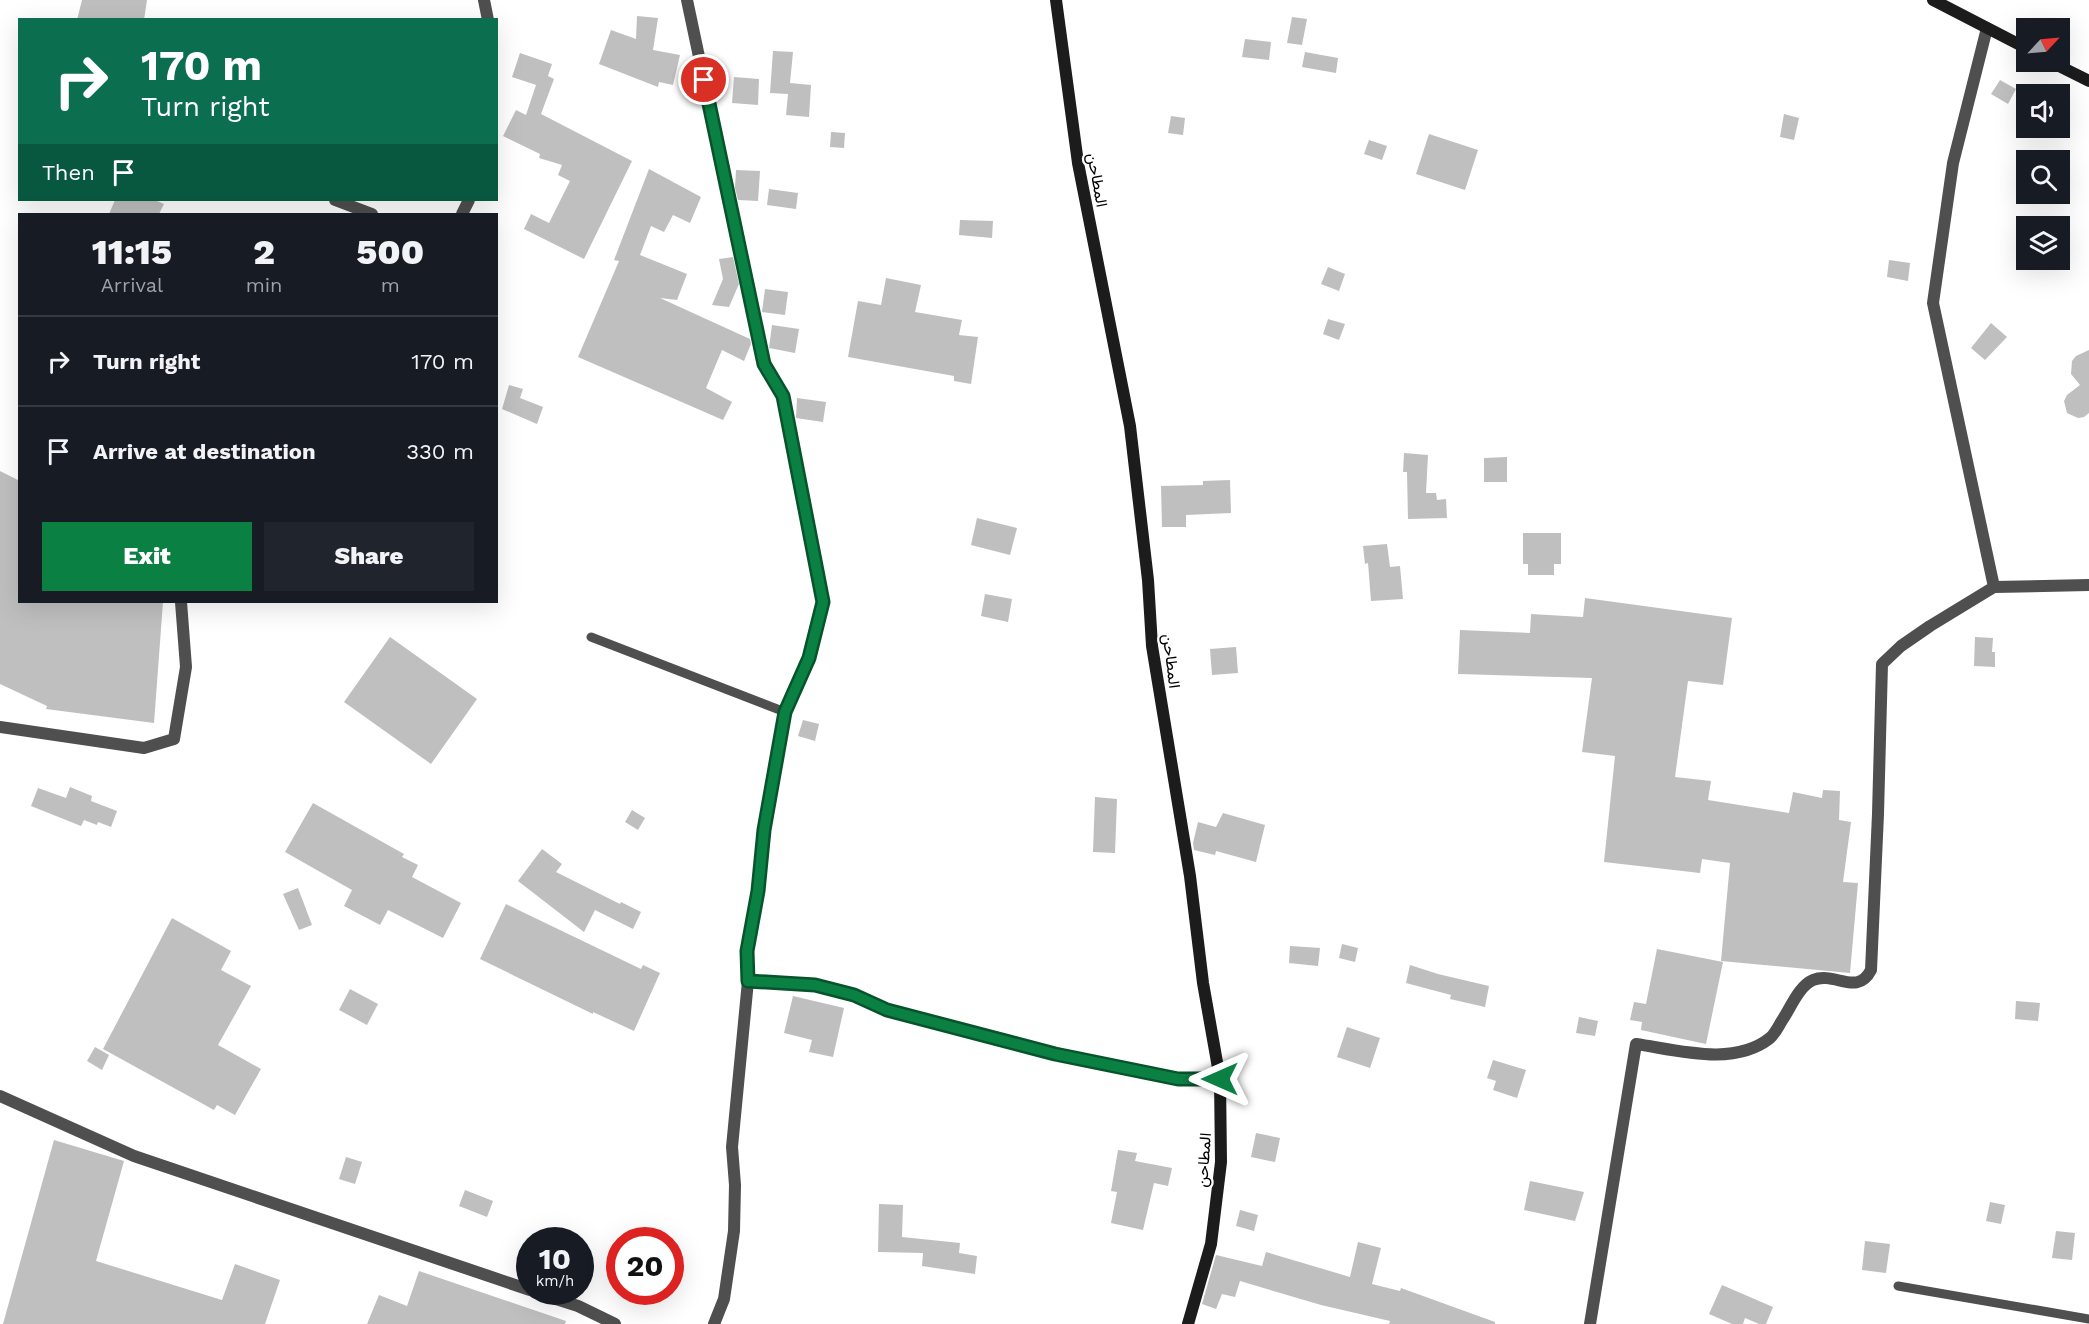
<!DOCTYPE html>
<html lang="en">
<head>
<meta charset="utf-8">
<style>
  body { margin:0; font-family:"Work Sans",Vazirmatn,sans-serif; background:#20242c; color:#f1f3f6; height:100vh; display:flex; flex-direction:column; font-size:22px; white-space:nowrap }
  * { box-sizing:border-box; margin:0 }
  p { font-size:20px; color:#9ea1a6 }
  .icon { flex:none; width:33px; height:33px; fill:none; stroke:currentColor; stroke-width:2; stroke-linecap:round; stroke-linejoin:round }
  .map { position:relative; flex:1; overflow:hidden }
  .panel { position:absolute; left:18px; top:213px; width:480px; height:390px; display:flex; flex-direction:column; background:#171b24; border-radius:0px; box-shadow:0 6px 24px #0002 }
  .panel>* { flex:none }
  .guide { position:absolute; left:18px; top:18px; width:480px; height:183px; border-radius:0px; box-shadow:0 6px 24px #0002; background:#0b6e4f; color:#fff; overflow:hidden }
  .needle { width:39px; rotate:64deg }
  .buttons { position:absolute; left:2016px; top:18px; display:grid; gap:12px }
  .buttons a { display:grid; place-items:center; width:54px; height:54px; border-radius:0px; background:#171b24; box-shadow:0 6px 24px #0002; font-size:30px }
  .speed { position:absolute; left:516px; top:1227px; display:flex; gap:12px; font-size:30px; font-weight:700; text-align:center }
  .speed>* { display:grid; place-content:center; width:78px; height:78px; border-radius:50%; background:#171b24; box-shadow:0 6px 24px #0002; line-height:1 }
  .speed small { font-size:15px; font-weight:400 }
  .speed .limit { border:9px solid #d22; background:#fff; color:#111 }
  .pin { position:absolute; display:grid; place-items:center; width:51px; height:51px; color:#fff; margin:-26px; border:3px solid #fff; border-radius:50%; box-shadow:0 2px 6px #0007 }
  .me { position:absolute; width:66px; margin:-33px; rotate:270deg; stroke-linejoin:round; filter:drop-shadow(0 0 4px #0008) }
  .turn { display:flex; align-items:center; gap:21px; height:126px; padding:0 24px; font-size:27px }
  .turn .icon { width:78px; height:78px; stroke-width:2.5 }
  .turn b { display:block; font-size:42px; line-height:51px }
  .then { display:flex; align-items:center; height:57px; padding:0 24px; background:#0003; gap:12px; font-size:22px }
  .eta { display:flex; justify-content:space-evenly; align-items:center; height:102px; text-align:center }
  .eta b { font-size:36px; font-weight:800; line-height:42px }
  .cta { display:flex; gap:12px; margin-top:auto; padding:12px 24px }
  .cta a { flex:1; height:69px; border-radius:0px; background:#0b8043; color:#fff; font-size:24px; font-weight:800; line-height:69px; text-align:center }
  .cta a+a { background:#20242c; color:#f1f3f6 }
  ul { padding:0; list-style:none }
  li { display:flex; align-items:center; gap:18px; height:90px; padding:0 24px; border-top:2px solid #363941 }
  li div { flex:1 }
  li b { display:block; font-size:22px }
  li em { font-style:normal }
  .map>svg:first-child { display:block }
</style>
</head>
<body>
<div class="map">
<svg width="2089" height="1324" viewBox="0 0 2089 1324">
  <rect width="100%" height="100%" fill="#fff"/>
  <!-- building -->
  <g fill="#bfbfbf">
    <path d="M82,0H147L144,20H77Z"/>
    <path d="M637,16L658,18L653,50L680,55L673,85L659,82L658,87L599,64L611,30L636,39Z"/>
    <path d="M1292,17L1307,19L1302,45L1287,43Z"/>
    <path d="M1245,39L1271,42L1269,60L1242,57Z"/>
    <path d="M773,51L793,52L790,83L811,85L809,117L786,115L788,94L770,93Z"/>
    <path d="M1305,52L1338,58L1336,73L1302,67Z"/>
    <path d="M520,53L552,64L548,76L554,79L541,114L632,161L584,259L524,229L531,214L549,223L570,181L558,175L562,165L539,158L540,154L503,136L516,110L526,115L536,85L512,77Z"/>
    <path d="M734,77L759,79L758,105L732,103Z"/>
    <path d="M2000,80L2016,89L2008,104L1991,94Z"/>
    <path d="M1784,114L1799,118L1794,140L1780,137Z"/>
    <path d="M1171,116L1185,118L1183,135L1168,133Z"/>
    <path d="M831,132L845,133L844,148L830,147Z"/>
    <path d="M1429,134L1478,150L1465,190L1416,174Z"/>
    <path d="M1369,140L1387,146L1382,160L1364,154Z"/>
    <path d="M649,169L701,197L690,223L673,215L664,232L651,226L640,255L687,274L677,300L660,298L750,339L751,344L744,361L722,350L706,388L732,402L723,420L578,357L619,261L614,260Z"/>
    <path d="M736,170L760,171L758,201L738,200L735,188Z"/>
    <path d="M769,189L798,193L796,209L767,205Z"/>
    <path d="M115,200H155L164,204L159,214H109Z"/>
    <path d="M960,220L993,221L992,238L959,235Z"/>
    <path d="M733,257L739,284L729,307L712,305L723,279L719,259Z"/>
    <path d="M1889,260L1910,263L1908,281L1887,277Z"/>
    <path d="M1328,267L1345,274L1339,291L1321,284Z"/>
    <path d="M886,278L921,285L915,312L962,320L959,335L978,337L971,384L954,381V376L848,357L858,301L881,305Z"/>
    <path d="M765,289L788,292L785,315L762,312Z"/>
    <path d="M1328,319L1345,324L1339,340L1323,334Z"/>
    <path d="M1991,323L2007,337L1985,360L1971,348Z"/>
    <path d="M772,325L799,329L795,353L769,348Z"/>
    <path d="M2089,350V413L2084,417L2078,418L2067,413L2064,401L2067,395L2080,385L2071,374L2072,361L2076,356Z"/>
    <path d="M509,385L523,389L520,398L543,407L537,424L502,409Z"/>
    <path d="M797,398L826,402L823,422L796,418Z"/>
    <path d="M1404,453L1428,455L1426,493H1436L1437,500L1446,499L1447,518L1408,519L1407,472H1403Z"/>
    <path d="M1507,457V482H1484V458Z"/>
    <path d="M0,471L20,481V602H163L154,723L46,709L47,706L0,684Z"/>
    <path d="M1230,480L1231,513L1186,515V527H1162L1161,486L1203,485V481Z"/>
    <path d="M977,518L1017,528L1010,555L971,545Z"/>
    <path d="M1523,533H1561V564H1554V575H1528V564H1523Z"/>
    <path d="M1387,544L1390,567L1400,566L1403,599L1371,601L1368,563L1365,564L1363,546Z"/>
    <path d="M985,594L1012,599L1008,622L981,616Z"/>
    <path d="M1585,598L1732,618L1723,685L1688,681L1675,777L1711,781L1708,800L1789,813L1793,792L1822,798L1823,790L1840,791L1839,820L1851,822L1843,882L1858,883L1850,973L1721,961L1730,863L1702,859L1700,873L1604,862L1615,756L1582,752L1592,678L1458,674L1460,630L1530,633L1531,614L1583,617Z"/>
    <path d="M390,637L477,699L431,764L344,702Z"/>
    <path d="M1975,637L1993,638L1992,652H1995V667L1974,666Z"/>
    <path d="M1236,647L1238,673L1212,675L1210,649Z"/>
    <path d="M803,720L819,724L815,741L798,736Z"/>
    <path d="M70,787L92,796L91,801L117,811L111,827L98,822L97,825L84,820L81,826L31,806L38,788L66,798Z"/>
    <path d="M1095,797L1117,799L1115,853L1093,852Z"/>
    <path d="M313,803L404,854L402,857L418,865L412,877L461,903L443,938L388,910L380,925L344,906L352,890L285,852Z"/>
    <path d="M632,810L645,818L638,830L625,822Z"/>
    <path d="M1223,813L1265,825L1256,862L1216,851L1215,855L1194,850L1193,843L1198,822L1216,827Z"/>
    <path d="M542,849L562,864L556,872L620,904L621,902L641,912L633,929L595,910L584,932L518,881Z"/>
    <path d="M298,888L312,925L299,930L283,894Z"/>
    <path d="M506,904L641,969L643,965L660,973L634,1031L593,1012V1014L480,959Z"/>
    <path d="M172,918L231,951L221,970L251,986L218,1045L261,1069L235,1115L217,1105L214,1110L103,1049Z"/>
    <path d="M1342,944L1358,948L1355,962L1339,958Z"/>
    <path d="M1290,946L1320,948L1318,966L1289,963Z"/>
    <path d="M1657,949L1723,962L1706,1044L1641,1030L1642,1022L1630,1020L1634,1002L1646,1004Z"/>
    <path d="M1410,965L1438,974L1489,986L1485,1007L1450,999L1451,995L1406,983Z"/>
    <path d="M350,989L378,1004L367,1025L339,1010Z"/>
    <path d="M793,996L844,1008L833,1057L809,1052L812,1040L784,1033Z"/>
    <path d="M2016,1001L2040,1003L2038,1021L2015,1019Z"/>
    <path d="M1579,1017L1598,1021L1595,1036L1576,1033Z"/>
    <path d="M1347,1027L1380,1038L1370,1068L1337,1057Z"/>
    <path d="M95,1047L109,1055L102,1070L87,1061Z"/>
    <path d="M1493,1060L1526,1070L1517,1098L1493,1090L1496,1081L1487,1078Z"/>
    <path d="M1256,1133L1280,1138L1275,1162L1251,1157Z"/>
    <path d="M54,1140L124,1161L96,1261L222,1300L235,1264L280,1280L265,1324H3Z"/>
    <path d="M1118,1150L1137,1153L1135,1161L1172,1168L1168,1186L1154,1183L1143,1230L1111,1223L1117,1192L1111,1191Z"/>
    <path d="M346,1157L362,1162L355,1184L339,1179Z"/>
    <path d="M1530,1181L1584,1192L1575,1221L1524,1210Z"/>
    <path d="M465,1190L493,1201L487,1217L459,1206Z"/>
    <path d="M1990,1202L2005,1205L2001,1224L1986,1221Z"/>
    <path d="M879,1204L903,1205L902,1237L960,1243L959,1253L977,1256L975,1274L922,1266L923,1253L878,1252Z"/>
    <path d="M1240,1210L1258,1215L1254,1231L1236,1226Z"/>
    <path d="M2056,1231L2075,1233L2072,1260L2052,1258Z"/>
    <path d="M1865,1241L1890,1244L1886,1273L1862,1270Z"/>
    <path d="M1358,1242L1381,1248L1372,1284L1400,1291L1401,1288L1495,1322V1324H1389L1390,1321L1321,1305L1240,1281L1235,1297L1222,1294L1216,1309L1202,1304L1216,1255L1262,1266L1266,1252L1350,1277Z"/>
    <path d="M419,1271L566,1321L565,1324H367L379,1295L407,1306Z"/>
    <path d="M1722,1285L1773,1307L1766,1324H1759L1745,1318L1743,1324H1732L1709,1314Z"/>
  </g>
  <g fill="none" stroke-linecap="round" stroke-linejoin="round">
    <!-- lane -->
    <g stroke="#4f4f4f" stroke-width="9">
      <path d="M591,637L785,712"/>
      <path d="M748,981L815,985L854,995L887,1010L1055,1054L1177,1079H1220"/>
      <path d="M1898,1286L2089,1319"/>
    </g>
    <!-- street -->
    <g stroke="#4f4f4f" stroke-width="12">
      <path d="M484,0L488,20"/>
      <path d="M687,0L764,364L783,396L823,602L809,658L785,712L764,830L758,891L747,951L748,981L732,1147L735,1185L734,1231L724,1299L714,1324"/>
      <path d="M1987,28L1953,163L1933,303L1994,587"/>
      <path d="M335,200L372,214"/>
      <path d="M462,214L469,200"/>
      <path d="M0,727L144,748L174,739L186,667L181,602"/>
      <path d="M0,1096L134,1156L530,1290"/>
      <path d="M534,1292L578,1306L615,1324"/>
      <path d="M1590,1324L1636,1044C1677,1050 1734,1067 1770,1038C1775,1034 1779,1025 1783,1019C1791,1007 1799,986 1813,980C1835,971 1857,997 1871,970L1878,814L1882,664L1901,646L1930,626L1994,587L2089,585"/>
    </g>
    <!-- secondary -->
    <g stroke="#1c1c1c" stroke-width="12">
      <path d="M1056,0L1078,163L1130,426L1148,580L1152,646L1190,876L1203,983L1220,1079L1221,1162L1211,1244L1188,1324"/>
      <path d="M1933,0L2026,48"/>
      <path d="M2051,62L2089,81"/>
    </g>
  </g>
  <g fill="none" stroke-linecap="round" stroke-linejoin="round">
    <!-- route casing -->
    <g stroke="#07532c" stroke-width="15">
      <path id="route" d="M704,80L764,364L783,396L823,602L809,658L785,712L764,830L758,891L747,951L748,981L815,985L854,995L887,1010L1055,1054L1178,1079H1220"/>
    </g>
    <!-- route -->
    <use href="#route" stroke="#0b8043" stroke-width="10"/>
  </g>
  <g text-anchor="middle" stroke-width="4.5" stroke-linejoin="round" paint-order="stroke">
    <!-- street labels -->
    <g font-size="16" fill="#000" stroke="#fff">
      <text transform="translate(1098 180) rotate(80)" y="6">المطاحن</text>
      <text transform="translate(1172 661) rotate(83)" y="6">المطاحن</text>
      <text transform="translate(1203 1160) rotate(-86)" y="6">المطاحن</text>
    </g>
  </g>
</svg>
<div class="buttons">
<a><svg class="needle" viewBox="-14 -14 28 28"><path d="M0-13l5 13h-10z" fill="#e53935"/><path d="M0 13l5-13h-10z" fill="#9ea1a6"/></svg></a>
<a><svg class="icon" aria-label="sound" viewBox="0 0 24 24"><path d="M4 9h4l5-4v14l-5-4H4zM17 9q2 3 0 6"/></svg></a>
<a><svg class="icon" aria-label="search" viewBox="0 0 24 24"><circle cx="10" cy="10" r="6"/><path d="M15 15l6 6"/></svg></a>
<a><svg class="icon" aria-label="layers" viewBox="0 0 24 24"><path d="M12 4l9 5-9 5-9-5zM3 14l9 5 9-5"/></svg></a>
</div>
<div class="speed"><div>10<small>km/h</small></div><div class="limit">20</div></div>
<div class="pin" style="left:704px;top:80px;background:#d93025"><svg class="icon" aria-label="arrive" viewBox="0 0 24 24"><path d="M6 21V4h12l-3 4 3 4H6"/></svg></div>
<svg class="me" style="left:1220px;top:1079px" viewBox="-20 -20 40 40"><path d="M0-17L14 15 0 8-14 15z" fill="#0b8043" stroke="#fff" stroke-width="4"/></svg>
<div class="guide">
<div class="turn"><svg class="icon" aria-label="right" viewBox="0 0 24 24"><path d="M7 20v-9h11M14 6l5 5-5 5"/></svg><div><b>170 m</b>Turn right</div></div>
<div class="then">Then<svg class="icon" aria-label="arrive" viewBox="0 0 24 24"><path d="M6 21V4h12l-3 4 3 4H6"/></svg></div>
</div>
<section class="panel">
<div class="eta">
<div><b>11:15</b><p>Arrival</p></div>
<div><b>2</b><p>min</p></div>
<div><b>500</b><p>m</p></div>
</div>
<ul>
<li><svg class="icon" aria-label="right" viewBox="0 0 24 24"><path d="M7 20v-9h11M14 6l5 5-5 5"/></svg><div><b>Turn right</b></div><em>170 m</em></li>
<li><svg class="icon" aria-label="arrive" viewBox="0 0 24 24"><path d="M6 21V4h12l-3 4 3 4H6"/></svg><div><b>Arrive at destination</b></div><em>330 m</em></li>
</ul>
<div class="cta"><a>Exit</a><a>Share</a></div>
</section>
</div>
</body>
</html>
